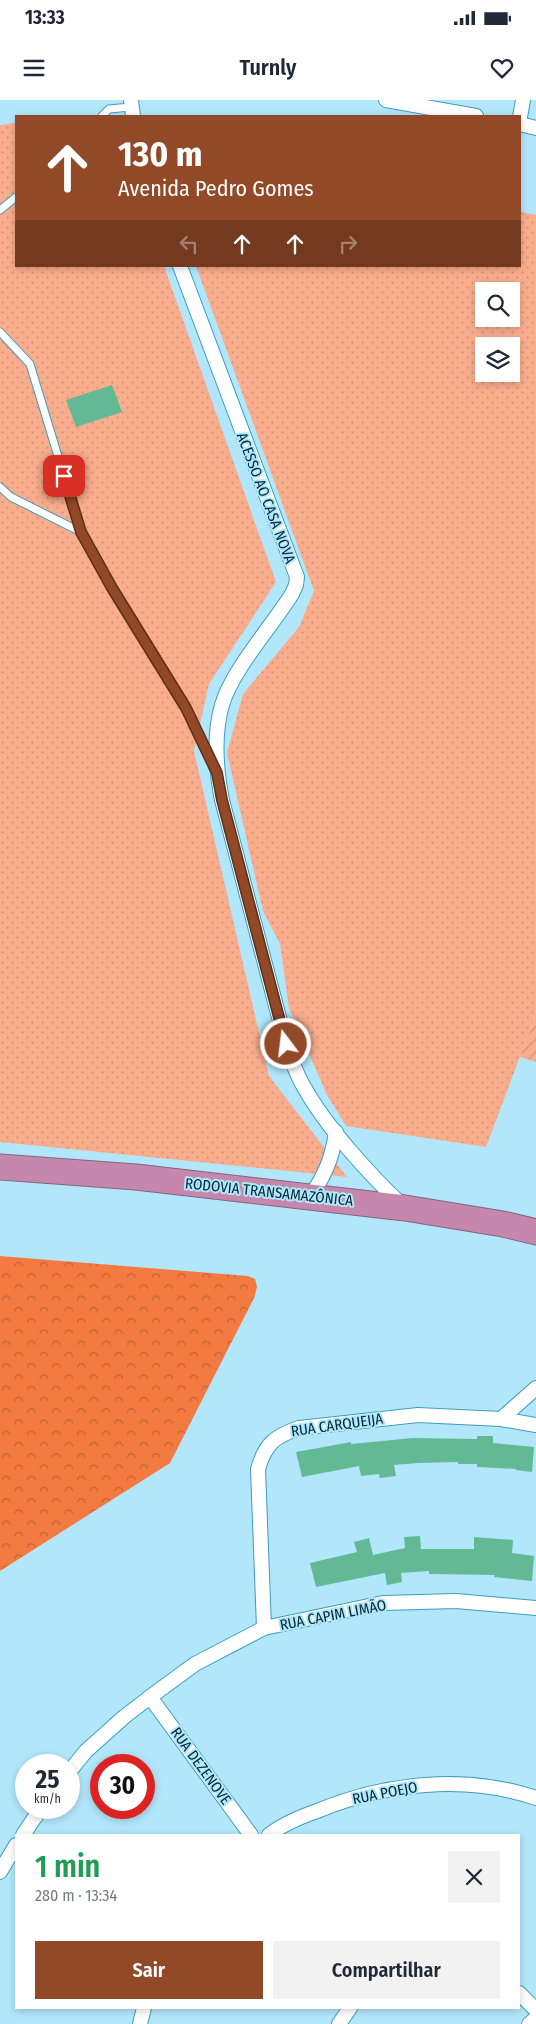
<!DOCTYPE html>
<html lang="pt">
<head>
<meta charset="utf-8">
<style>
  body { margin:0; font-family:"Fira Sans Condensed",sans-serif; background:#f2f2f3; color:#1f2937; height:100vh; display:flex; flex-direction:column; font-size:19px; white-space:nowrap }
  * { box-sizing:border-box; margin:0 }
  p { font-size:16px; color:#747a83 }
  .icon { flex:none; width:28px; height:28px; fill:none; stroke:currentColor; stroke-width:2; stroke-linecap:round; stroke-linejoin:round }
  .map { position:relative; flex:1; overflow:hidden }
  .panel { position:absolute; left:15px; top:1734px; width:505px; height:175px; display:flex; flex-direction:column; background:#fff; border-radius:0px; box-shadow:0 2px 8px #0003 }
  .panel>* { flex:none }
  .hud { position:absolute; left:15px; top:15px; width:506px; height:152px; border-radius:0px; box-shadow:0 2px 8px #0003; background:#914927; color:#fff; overflow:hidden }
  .tools { position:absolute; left:475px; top:182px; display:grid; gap:10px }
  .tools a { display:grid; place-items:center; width:45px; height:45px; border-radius:0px; background:#fff; box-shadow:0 2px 8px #0003; font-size:25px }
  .speed { position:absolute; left:15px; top:1654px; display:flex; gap:10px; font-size:25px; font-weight:700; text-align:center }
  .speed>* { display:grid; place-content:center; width:65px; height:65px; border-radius:50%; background:#fff; box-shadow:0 2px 8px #0003; line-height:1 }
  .speed small { font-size:12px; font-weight:400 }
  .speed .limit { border:8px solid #d22; background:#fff; color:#111 }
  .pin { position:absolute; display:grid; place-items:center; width:42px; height:42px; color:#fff; margin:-21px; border-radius:10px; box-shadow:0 2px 8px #0006 }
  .me { position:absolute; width:55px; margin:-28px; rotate:345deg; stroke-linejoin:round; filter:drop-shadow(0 0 4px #0008) }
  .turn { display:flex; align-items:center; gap:18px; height:105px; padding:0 20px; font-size:22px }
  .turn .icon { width:65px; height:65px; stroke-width:2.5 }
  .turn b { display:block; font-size:35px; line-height:42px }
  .lanes { display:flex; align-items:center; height:48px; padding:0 20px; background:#0003; justify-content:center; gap:25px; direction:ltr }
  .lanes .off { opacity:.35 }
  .round { display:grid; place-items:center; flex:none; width:52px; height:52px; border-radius:0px; background:#f2f2f3 }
  .summary { display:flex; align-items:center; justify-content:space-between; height:85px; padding:0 20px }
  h1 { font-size:30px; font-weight:600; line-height:38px; color:#1e9e55 }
  .cta { display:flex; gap:10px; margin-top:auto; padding:10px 20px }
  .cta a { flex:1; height:58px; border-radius:0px; background:#914927; color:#fff; font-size:20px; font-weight:600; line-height:58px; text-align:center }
  .cta a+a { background:#f2f2f3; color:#1f2937 }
  .status { display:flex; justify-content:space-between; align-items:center; height:35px; padding:0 25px; background:#fff; direction:ltr }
  .status svg { height:14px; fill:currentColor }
  header { display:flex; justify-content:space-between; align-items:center; height:65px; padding:0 20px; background:#fff; font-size:22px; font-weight:600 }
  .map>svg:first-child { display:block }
</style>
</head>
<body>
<div class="status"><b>13:33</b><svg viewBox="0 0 49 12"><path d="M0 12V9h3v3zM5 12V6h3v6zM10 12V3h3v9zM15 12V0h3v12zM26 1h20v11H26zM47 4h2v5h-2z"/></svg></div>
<header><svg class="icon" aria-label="menu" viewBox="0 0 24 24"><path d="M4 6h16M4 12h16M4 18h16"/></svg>Turnly<svg class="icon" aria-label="heart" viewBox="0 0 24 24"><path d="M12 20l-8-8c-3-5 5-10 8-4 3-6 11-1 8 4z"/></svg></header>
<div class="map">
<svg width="536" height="1924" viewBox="0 0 536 1924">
  <defs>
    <pattern id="grass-dots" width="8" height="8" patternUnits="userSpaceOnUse" patternTransform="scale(1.25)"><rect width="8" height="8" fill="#f9ad8d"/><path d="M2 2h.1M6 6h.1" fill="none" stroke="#d4957a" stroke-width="1.8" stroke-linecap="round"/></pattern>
    <pattern id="forest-crowns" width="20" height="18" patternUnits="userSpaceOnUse" patternTransform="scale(1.25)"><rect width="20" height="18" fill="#f37a41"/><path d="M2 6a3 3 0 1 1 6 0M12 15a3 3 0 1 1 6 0" fill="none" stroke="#c26437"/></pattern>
    <pattern id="garden-furrows" width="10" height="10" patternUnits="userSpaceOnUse" patternTransform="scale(1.25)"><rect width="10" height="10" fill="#f9ad8d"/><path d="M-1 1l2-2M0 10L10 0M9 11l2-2" fill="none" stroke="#d4957a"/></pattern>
  </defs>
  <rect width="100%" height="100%" fill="#b2e7fb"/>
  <!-- grass -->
  <g fill="url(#grass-dots)" fill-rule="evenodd">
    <path d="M16,23V166H164L276,482L209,584L194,651L269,976L347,1077L0,1042V25Z"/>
    <path d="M520,112L536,115V914L486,1047L346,1026L327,995L289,908L280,844L263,811L227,653L243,594L299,527L314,491L196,166H520ZM484,191H511V219H484ZM484,246H511V274H484Z"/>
  </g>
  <!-- forest -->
  <path fill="url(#forest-crowns)" d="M0,1156L248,1176L255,1179L257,1187L254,1198L170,1363L0,1471Z"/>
  <!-- garden -->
  <path fill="url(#garden-furrows)" d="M536,914V962L520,957Z"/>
  <!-- building -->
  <g fill="#63b994">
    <path d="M112,285L122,312L76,327L66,300Z"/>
    <path d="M477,1336H493V1343L534,1347L532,1372L516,1370V1369L477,1367V1364H458V1362L418,1363L394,1365L396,1376L380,1378L379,1374L361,1376L359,1366L302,1377L296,1352L351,1342V1344L413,1338L477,1339Z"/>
    <path d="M420,1436L421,1449H474V1437L513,1440L512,1453L534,1456L532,1481L494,1477L495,1475L429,1474V1471L401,1473L402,1482L387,1485L385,1473L316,1487L310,1463L357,1452L354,1442L369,1438L373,1455L405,1448L404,1437Z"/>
  </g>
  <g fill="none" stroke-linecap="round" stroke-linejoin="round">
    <!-- lane casing -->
    <g stroke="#3c9dbe" stroke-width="9">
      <g id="lane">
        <path d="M102,16L109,9L131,7"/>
        <path d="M0,110L16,97"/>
        <path d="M0,232L30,264L81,432L112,488L186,608L214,666"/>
        <path d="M0,387L11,397L81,432"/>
      </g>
    </g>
    <!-- street casing -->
    <g stroke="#3c9dbe" stroke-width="16">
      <g id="street">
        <path d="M131,0L133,16"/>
        <path d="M386,0L476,16"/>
        <path d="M520,17L523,0"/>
        <path d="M520,24L536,28"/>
        <path d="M180,166L297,477L296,485L292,494C272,526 232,570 222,605C213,636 216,669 222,700L286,944C291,959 296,974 304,987C327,1028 369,1074 403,1106"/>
        <path d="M310,1097C325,1075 332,1059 336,1032"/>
        <path d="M501,1319L536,1288"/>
        <path d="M264,1528L258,1369C265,1344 275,1336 299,1328L418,1315L501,1319L536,1325"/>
        <path d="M150,1597L251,1735"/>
        <path d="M69,1672L86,1651L124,1617L150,1597L195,1564L264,1528L383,1503L456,1501L536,1508"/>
        <path d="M23,1735L41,1708"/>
        <path d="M269,1735C283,1724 300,1717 317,1711C385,1683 465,1674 536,1698"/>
        <path d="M0,1772L16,1745"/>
        <path d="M519,1893L536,1910"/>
        <path d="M140,1924L144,1908"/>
        <path d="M339,1924L350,1908"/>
        <path d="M529,1924L536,1918"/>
      </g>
    </g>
    <!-- highway casing -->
    <g stroke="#816582" stroke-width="27">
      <path id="highway" d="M0,1067L136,1077L405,1108L503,1124L536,1132"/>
    </g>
    <!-- lane -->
    <use href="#lane" stroke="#fff" stroke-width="7"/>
    <!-- street -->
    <use href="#street" stroke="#fff" stroke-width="14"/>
    <!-- highway -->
    <use href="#highway" stroke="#c687ac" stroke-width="25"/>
  </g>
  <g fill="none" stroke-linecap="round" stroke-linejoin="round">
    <!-- route casing -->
    <g stroke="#5e2f19" stroke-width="12">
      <path id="route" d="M64,376L81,432L112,488L186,608L217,673L222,700L286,944"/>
    </g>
    <!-- route -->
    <use href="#route" stroke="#914927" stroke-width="9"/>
  </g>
  <g text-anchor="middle" stroke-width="4" stroke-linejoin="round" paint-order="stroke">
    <!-- street labels -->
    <g font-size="15" fill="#002734" stroke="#b2e7fb">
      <text transform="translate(266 398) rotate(69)" y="5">ACESSO AO CASA NOVA</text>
      <text transform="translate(269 1092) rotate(6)" y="5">RODOVIA TRANSAMAZÔNICA</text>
      <text transform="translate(337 1325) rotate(-8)" y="5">RUA CARQUEIJA</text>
      <text transform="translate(333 1515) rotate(-11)" y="5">RUA CAPIM LIMÃO</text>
      <text transform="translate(201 1666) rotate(54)" y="5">RUA DEZENOVE</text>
      <text transform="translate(385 1693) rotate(-11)" y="5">RUA POEJO</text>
    </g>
  </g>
</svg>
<div class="tools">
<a><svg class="icon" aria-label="search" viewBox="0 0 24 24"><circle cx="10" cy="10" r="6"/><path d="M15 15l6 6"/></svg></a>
<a><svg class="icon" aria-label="layers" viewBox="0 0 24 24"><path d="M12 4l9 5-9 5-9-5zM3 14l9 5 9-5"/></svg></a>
</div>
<div class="speed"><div>25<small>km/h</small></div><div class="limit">30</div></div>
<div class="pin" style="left:64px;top:376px;background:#d93025"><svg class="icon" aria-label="arrive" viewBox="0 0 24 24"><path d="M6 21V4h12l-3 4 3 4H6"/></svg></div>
<svg class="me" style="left:286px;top:944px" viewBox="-20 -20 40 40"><circle r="17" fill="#914927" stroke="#fff" stroke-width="3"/><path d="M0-11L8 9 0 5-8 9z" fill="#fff"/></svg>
<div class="hud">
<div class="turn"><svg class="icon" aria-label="ahead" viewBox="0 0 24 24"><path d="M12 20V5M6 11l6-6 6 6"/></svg><div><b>130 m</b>Avenida Pedro Gomes</div></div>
<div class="lanes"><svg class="icon off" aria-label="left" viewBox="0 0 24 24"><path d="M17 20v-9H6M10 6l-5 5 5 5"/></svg><svg class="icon" aria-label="ahead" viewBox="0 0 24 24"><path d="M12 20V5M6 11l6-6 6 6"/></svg><svg class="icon" aria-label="ahead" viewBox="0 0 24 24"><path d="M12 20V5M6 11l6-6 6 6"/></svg><svg class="icon off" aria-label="right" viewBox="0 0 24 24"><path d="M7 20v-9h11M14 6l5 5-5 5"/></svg></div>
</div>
<section class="panel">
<div class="summary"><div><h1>1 min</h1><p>280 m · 13:34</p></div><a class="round"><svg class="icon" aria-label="close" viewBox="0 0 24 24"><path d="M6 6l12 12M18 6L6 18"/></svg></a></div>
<div class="cta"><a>Sair</a><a>Compartilhar</a></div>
</section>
</div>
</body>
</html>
